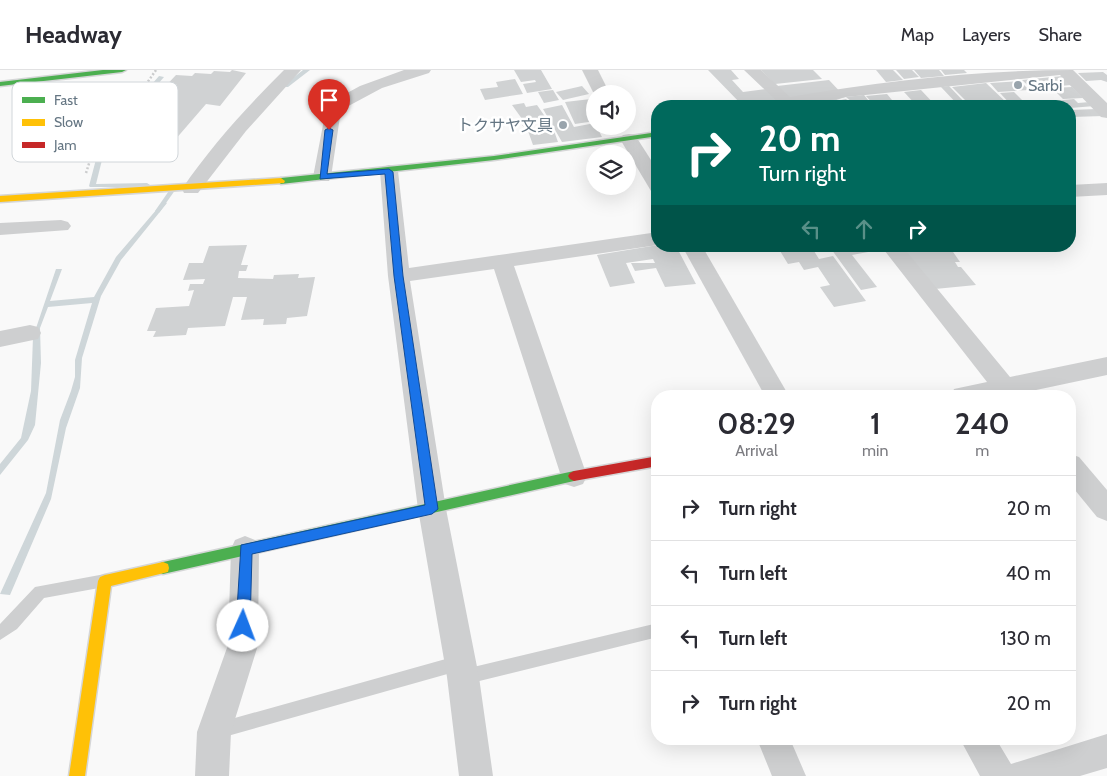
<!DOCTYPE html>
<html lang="en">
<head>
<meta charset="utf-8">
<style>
  body { margin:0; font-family:Cabin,"Noto Sans JP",sans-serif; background:#f2f2f3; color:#2b2b33; height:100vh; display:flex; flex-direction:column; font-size:19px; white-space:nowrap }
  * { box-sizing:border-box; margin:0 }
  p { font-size:16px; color:#7c7c81 }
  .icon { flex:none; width:28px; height:28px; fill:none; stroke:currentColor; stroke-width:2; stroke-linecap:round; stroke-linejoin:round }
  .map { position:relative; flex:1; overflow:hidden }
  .side { position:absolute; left:651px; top:320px; width:425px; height:355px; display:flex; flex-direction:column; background:#fff; border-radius:20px; box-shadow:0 5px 20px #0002 }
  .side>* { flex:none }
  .guide { position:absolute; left:651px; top:30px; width:425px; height:152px; border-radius:20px; box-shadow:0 5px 20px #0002; background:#00695c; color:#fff; overflow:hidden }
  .tools { position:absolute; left:586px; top:15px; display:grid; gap:10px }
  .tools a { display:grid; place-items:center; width:50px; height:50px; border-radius:50%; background:#fff; box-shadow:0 5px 20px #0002; font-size:25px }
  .pin { position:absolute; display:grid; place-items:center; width:42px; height:42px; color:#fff; margin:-51px -21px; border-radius:50% 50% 50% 0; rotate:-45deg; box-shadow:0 0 5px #0007 }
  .pin .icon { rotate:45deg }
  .me { position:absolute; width:55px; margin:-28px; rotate:2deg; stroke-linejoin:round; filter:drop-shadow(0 0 4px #0008) }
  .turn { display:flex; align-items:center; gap:18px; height:105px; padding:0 25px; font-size:22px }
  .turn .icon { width:65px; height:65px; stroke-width:2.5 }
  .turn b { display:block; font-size:35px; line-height:42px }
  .lanes { display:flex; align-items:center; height:48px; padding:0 25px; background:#0003; justify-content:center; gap:25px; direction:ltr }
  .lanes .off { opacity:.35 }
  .eta { display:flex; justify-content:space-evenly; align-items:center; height:85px; text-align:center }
  .eta b { font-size:30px; font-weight:600; line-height:35px }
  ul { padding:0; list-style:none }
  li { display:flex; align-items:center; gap:15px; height:65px; padding:0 25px; border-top:1px solid #e1e1e2 }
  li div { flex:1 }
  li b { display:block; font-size:19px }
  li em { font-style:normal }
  header { display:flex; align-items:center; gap:30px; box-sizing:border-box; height:70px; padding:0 25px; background:#fff; border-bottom:1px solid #e1e1e2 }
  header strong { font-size:24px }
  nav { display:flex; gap:28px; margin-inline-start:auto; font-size:18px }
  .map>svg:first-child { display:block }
</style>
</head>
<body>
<header>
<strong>Headway</strong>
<nav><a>Map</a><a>Layers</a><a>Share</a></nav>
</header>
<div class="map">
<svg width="1107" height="706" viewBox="0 0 1107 706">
  <rect width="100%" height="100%" fill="#f9f9f9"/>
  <!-- water -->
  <path fill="#ced6d9" d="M163,132L167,133L121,190L101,226L82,288L80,318L66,358L51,429L10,525L0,524L46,423L60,350L71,321L75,307V290L92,233L48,237L40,258L41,293L35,355L28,370L0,405V394L21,368L31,321L33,267L56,199H62L50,231L94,227L116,187Z"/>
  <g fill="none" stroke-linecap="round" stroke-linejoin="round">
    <!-- stream -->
    <g fill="#ced6d9" fill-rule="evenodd">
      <path d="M303,0H310L288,17H284V15Z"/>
      <path d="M159,6L164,7L106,74L96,114L147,113L150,115L147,117H90L89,116L100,74Z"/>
      <path d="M175,114L178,116L159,143H155V141L173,115Z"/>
    </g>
  </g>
  <!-- building -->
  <g fill="#d0d2d3">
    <path d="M232,0L246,3L220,36L206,34L168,78L112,73L176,5L192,6L195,3L211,4L214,1L230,2Z"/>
    <path d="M514,0H541L552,19L527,23L523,14L536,12L535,10L521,12Z"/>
    <path d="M708,0H731L739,9L732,10L743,22L766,19L783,36H743Z"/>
    <path d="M761,0H813L822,9L775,14Z"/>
    <path d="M876,0H893L903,10L886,12Z"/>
    <path d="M896,0H912L919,7L904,9Z"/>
    <path d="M914,0H939L944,6L921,8Z"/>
    <path d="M941,0H964L967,3L945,5Z"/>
    <path d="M1103,2L1107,5V12L1101,10L1086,11L1078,3Z"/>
    <path d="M1063,6L1071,15L1048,17L1051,20L1035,22L1022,10Z"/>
    <path d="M515,9L523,24L485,30L480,19L498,17L496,12Z"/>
    <path d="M829,10L845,27L819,36H790L780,26L777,16Z"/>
    <path d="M1020,11L1029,20L998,22L990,13Z"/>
    <path d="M986,13L1009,35L971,36L952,17Z"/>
    <path d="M582,16L589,24L563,30L556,22Z"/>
    <path d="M949,16L968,36H959L941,17Z"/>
    <path d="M1072,17L1083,28L1063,29L1052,18Z"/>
    <path d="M553,20L559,30L544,33L538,22Z"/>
    <path d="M921,20L936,36H917L904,22Z"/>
    <path d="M1014,22L1027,35L1012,36L1000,23Z"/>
    <path d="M887,24L897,36H875L866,26Z"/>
    <path d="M864,25L873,36H857L846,27Z"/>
    <path d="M591,29L595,36V51L575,54L565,32Z"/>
    <path d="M846,29L853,36H835L832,32Z"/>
    <path d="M1074,29L1078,33L1090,32L1095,36L1070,38V36H1058L1053,31Z"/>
    <path d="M524,33L526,37L537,35L546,48L525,53L512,35Z"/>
    <path d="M562,35L574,57L595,53L602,67L562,72L543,39Z"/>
    <path d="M1097,39L1104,46L1070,47V40Z"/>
    <path d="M529,54L532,60L553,58L558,72L533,75L528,61L522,55Z"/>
    <path d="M247,175L241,195H248L246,201H239L238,208L273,209L274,205L299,204L298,208L315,207L307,246L287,248L286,254L263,255L264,249L241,250L247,227H233L225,256L188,258L186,265L153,267L156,261H147L156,238L189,236L194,220L188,221L190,214H203L205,209L183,210L189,193H203L209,176Z"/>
    <path d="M658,175L676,176L696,214L665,217L656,198L635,201L631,193H655L653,189L626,193L635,213L610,217L597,185Z"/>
    <path d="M777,176H825L827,179L814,181L819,189L833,186L866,231L834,237L820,217L830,215L818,197L804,200L799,192L788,194Z"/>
    <path d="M829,176H876L879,180L852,185L877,217L861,220Z"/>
    <path d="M897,176H949L960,192H955L958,197H961L976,215L935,219Z"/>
  </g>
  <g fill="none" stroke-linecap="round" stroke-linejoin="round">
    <!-- fast casing -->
    <g stroke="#d5d6d7" stroke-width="3">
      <g id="fast">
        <path d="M103,0H126L122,2L0,16V12Z"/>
        <path d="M658,62V66L494,90L281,114L277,111L281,108L494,86Z"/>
        <path d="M574,401L578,403L580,406L578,409L574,411L163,504L158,502L157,498L158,494L163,492Z"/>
      </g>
    </g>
    <!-- slow casing -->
    <g stroke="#d5d6d7" stroke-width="3">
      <g id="slow">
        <path d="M281,108L285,111L284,113L0,132V126Z"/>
        <path d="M163,492L168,494L169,498L168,502L111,516L85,706H69L98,511L100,507L105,505Z"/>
      </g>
    </g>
    <!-- jam casing -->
    <g stroke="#d5d6d7" stroke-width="3">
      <path id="jam" d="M658,386V396L574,411L570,409L568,406L570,403L574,401Z"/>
    </g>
    <!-- path -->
    <path stroke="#cbcccd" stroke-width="2.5" stroke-dasharray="2 2" stroke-linecap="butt" d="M86,103L94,78L100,69L140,23L156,0"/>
    <!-- lane -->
    <g fill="#cecfd0" fill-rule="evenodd">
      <path d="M105,504L110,506L112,511L110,516L44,528L17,559L0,570V554L35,517Z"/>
      <path d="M658,553V567L463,615L457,613L455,607L458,601L217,669L211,667L209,661L211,655L217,653L460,585L466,588L468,593L465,599Z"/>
    </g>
    <!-- street -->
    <g fill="#cecfd0" fill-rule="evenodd">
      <path d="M284,0H301L246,61L198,123H184L182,119C211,76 247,37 284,0Z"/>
      <path d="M404,0H431L429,3L382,18L341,40L331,107L329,111H315L313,107L327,34L360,16Z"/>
      <path d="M582,0H598L610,24H595V26Z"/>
      <path d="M744,0H761L790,27C884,11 979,0 1073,0L1107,33V48L1101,47L1060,5L846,27L799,36H782Z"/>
      <path d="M629,64L635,65L658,101V123L651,121L620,69L623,65Z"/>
      <path d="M389,95L396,97L398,101L409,198L658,162V175L514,196L587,406L583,414L574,417L565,414L561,406L494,199L410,211L446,439L479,607L493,706H459L447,607L418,439L388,206L380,101L382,97Z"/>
      <path d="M1107,113V125L1070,127V115Z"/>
      <path d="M61,150L68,152L71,156L68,160L0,165V153Z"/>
      <path d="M682,176H702L789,326H765Z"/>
      <path d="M881,176H902L1010,307L1107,287V305L1022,323L1024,326H951L954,319L987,312Z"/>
      <path d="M30,255L38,257L41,263L38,269L0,277V261Z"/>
      <path d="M1070,384L1079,387L1107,420V451L1097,447L1070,414Z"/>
      <path d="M245,466L255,470L259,479L258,575L231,662L229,706H195L197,662L228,575L231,479L235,470Z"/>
      <path d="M1107,664V698L1080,706H980L960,669H996L1011,694Z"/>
      <path d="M757,669H790L806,706H772Z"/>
    </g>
    <!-- fast -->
    <use href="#fast" fill="#4caf50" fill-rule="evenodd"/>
    <!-- slow -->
    <use href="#slow" fill="#ffc107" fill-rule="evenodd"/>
    <!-- jam -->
    <use href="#jam" fill="#c62828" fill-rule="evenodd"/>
  </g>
  <!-- route -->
  <path fill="#1a73e8" stroke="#114b97" d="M329,58L333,60L327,104L389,99L393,102L403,206L438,439L432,444L252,484L250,556L248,560L243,562L239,560L236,556L241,475L425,435L394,206L385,104L320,109L325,60Z"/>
  <!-- markers -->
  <g fill="#99a4ac" stroke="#fff" stroke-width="2">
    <circle cx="1018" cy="15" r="5"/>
    <circle cx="563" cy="55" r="5"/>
  </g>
  <g text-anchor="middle" stroke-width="5" stroke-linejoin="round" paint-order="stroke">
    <!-- far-poi labels -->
    <g font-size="16" fill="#657683" stroke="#fff" text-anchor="start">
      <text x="1028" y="21">Sarbi</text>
      <text x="553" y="61" text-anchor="end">トクサヤ文具</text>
    </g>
  </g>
  <!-- legend -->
  <rect x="12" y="12" width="166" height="80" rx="8" fill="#fff" stroke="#d1d6da" stroke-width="1"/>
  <rect x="22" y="27" width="23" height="6" fill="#4caf50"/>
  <rect x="22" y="49" width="23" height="7" fill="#ffc107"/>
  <rect x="22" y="72" width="23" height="6" fill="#c62828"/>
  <g font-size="14" fill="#657683">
    <text x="54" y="35">Fast</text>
    <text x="54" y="57">Slow</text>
    <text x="54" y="80">Jam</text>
  </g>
</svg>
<div class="tools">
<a><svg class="icon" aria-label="sound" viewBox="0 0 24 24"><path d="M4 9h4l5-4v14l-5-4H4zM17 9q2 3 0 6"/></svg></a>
<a><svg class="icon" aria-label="layers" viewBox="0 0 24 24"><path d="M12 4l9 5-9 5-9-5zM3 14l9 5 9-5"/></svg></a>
</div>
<div class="pin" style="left:329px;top:60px;background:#d93025"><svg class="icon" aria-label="arrive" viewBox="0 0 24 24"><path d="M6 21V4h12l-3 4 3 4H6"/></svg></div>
<svg class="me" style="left:243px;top:556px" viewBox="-20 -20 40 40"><circle r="19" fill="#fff"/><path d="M0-13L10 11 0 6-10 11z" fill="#1a73e8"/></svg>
<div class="guide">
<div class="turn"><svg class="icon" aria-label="right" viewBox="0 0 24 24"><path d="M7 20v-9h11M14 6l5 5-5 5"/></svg><div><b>20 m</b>Turn right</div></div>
<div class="lanes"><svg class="icon off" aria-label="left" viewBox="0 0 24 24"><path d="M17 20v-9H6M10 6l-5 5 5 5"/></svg><svg class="icon off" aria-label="ahead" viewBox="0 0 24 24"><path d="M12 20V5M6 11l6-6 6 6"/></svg><svg class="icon" aria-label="right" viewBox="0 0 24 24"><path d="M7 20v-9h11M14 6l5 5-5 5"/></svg></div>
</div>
<section class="side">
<div class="eta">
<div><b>08:29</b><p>Arrival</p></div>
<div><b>1</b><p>min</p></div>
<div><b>240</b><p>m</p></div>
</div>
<ul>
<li><svg class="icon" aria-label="right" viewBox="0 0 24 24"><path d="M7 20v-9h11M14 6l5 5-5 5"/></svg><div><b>Turn right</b></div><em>20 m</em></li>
<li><svg class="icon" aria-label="left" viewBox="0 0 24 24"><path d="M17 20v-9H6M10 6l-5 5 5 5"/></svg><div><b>Turn left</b></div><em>40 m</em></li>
<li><svg class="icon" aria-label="left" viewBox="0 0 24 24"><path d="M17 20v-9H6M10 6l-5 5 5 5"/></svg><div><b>Turn left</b></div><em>130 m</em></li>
<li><svg class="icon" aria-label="right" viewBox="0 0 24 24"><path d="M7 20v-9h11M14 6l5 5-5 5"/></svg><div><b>Turn right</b></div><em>20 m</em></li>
</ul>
</section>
</div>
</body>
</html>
